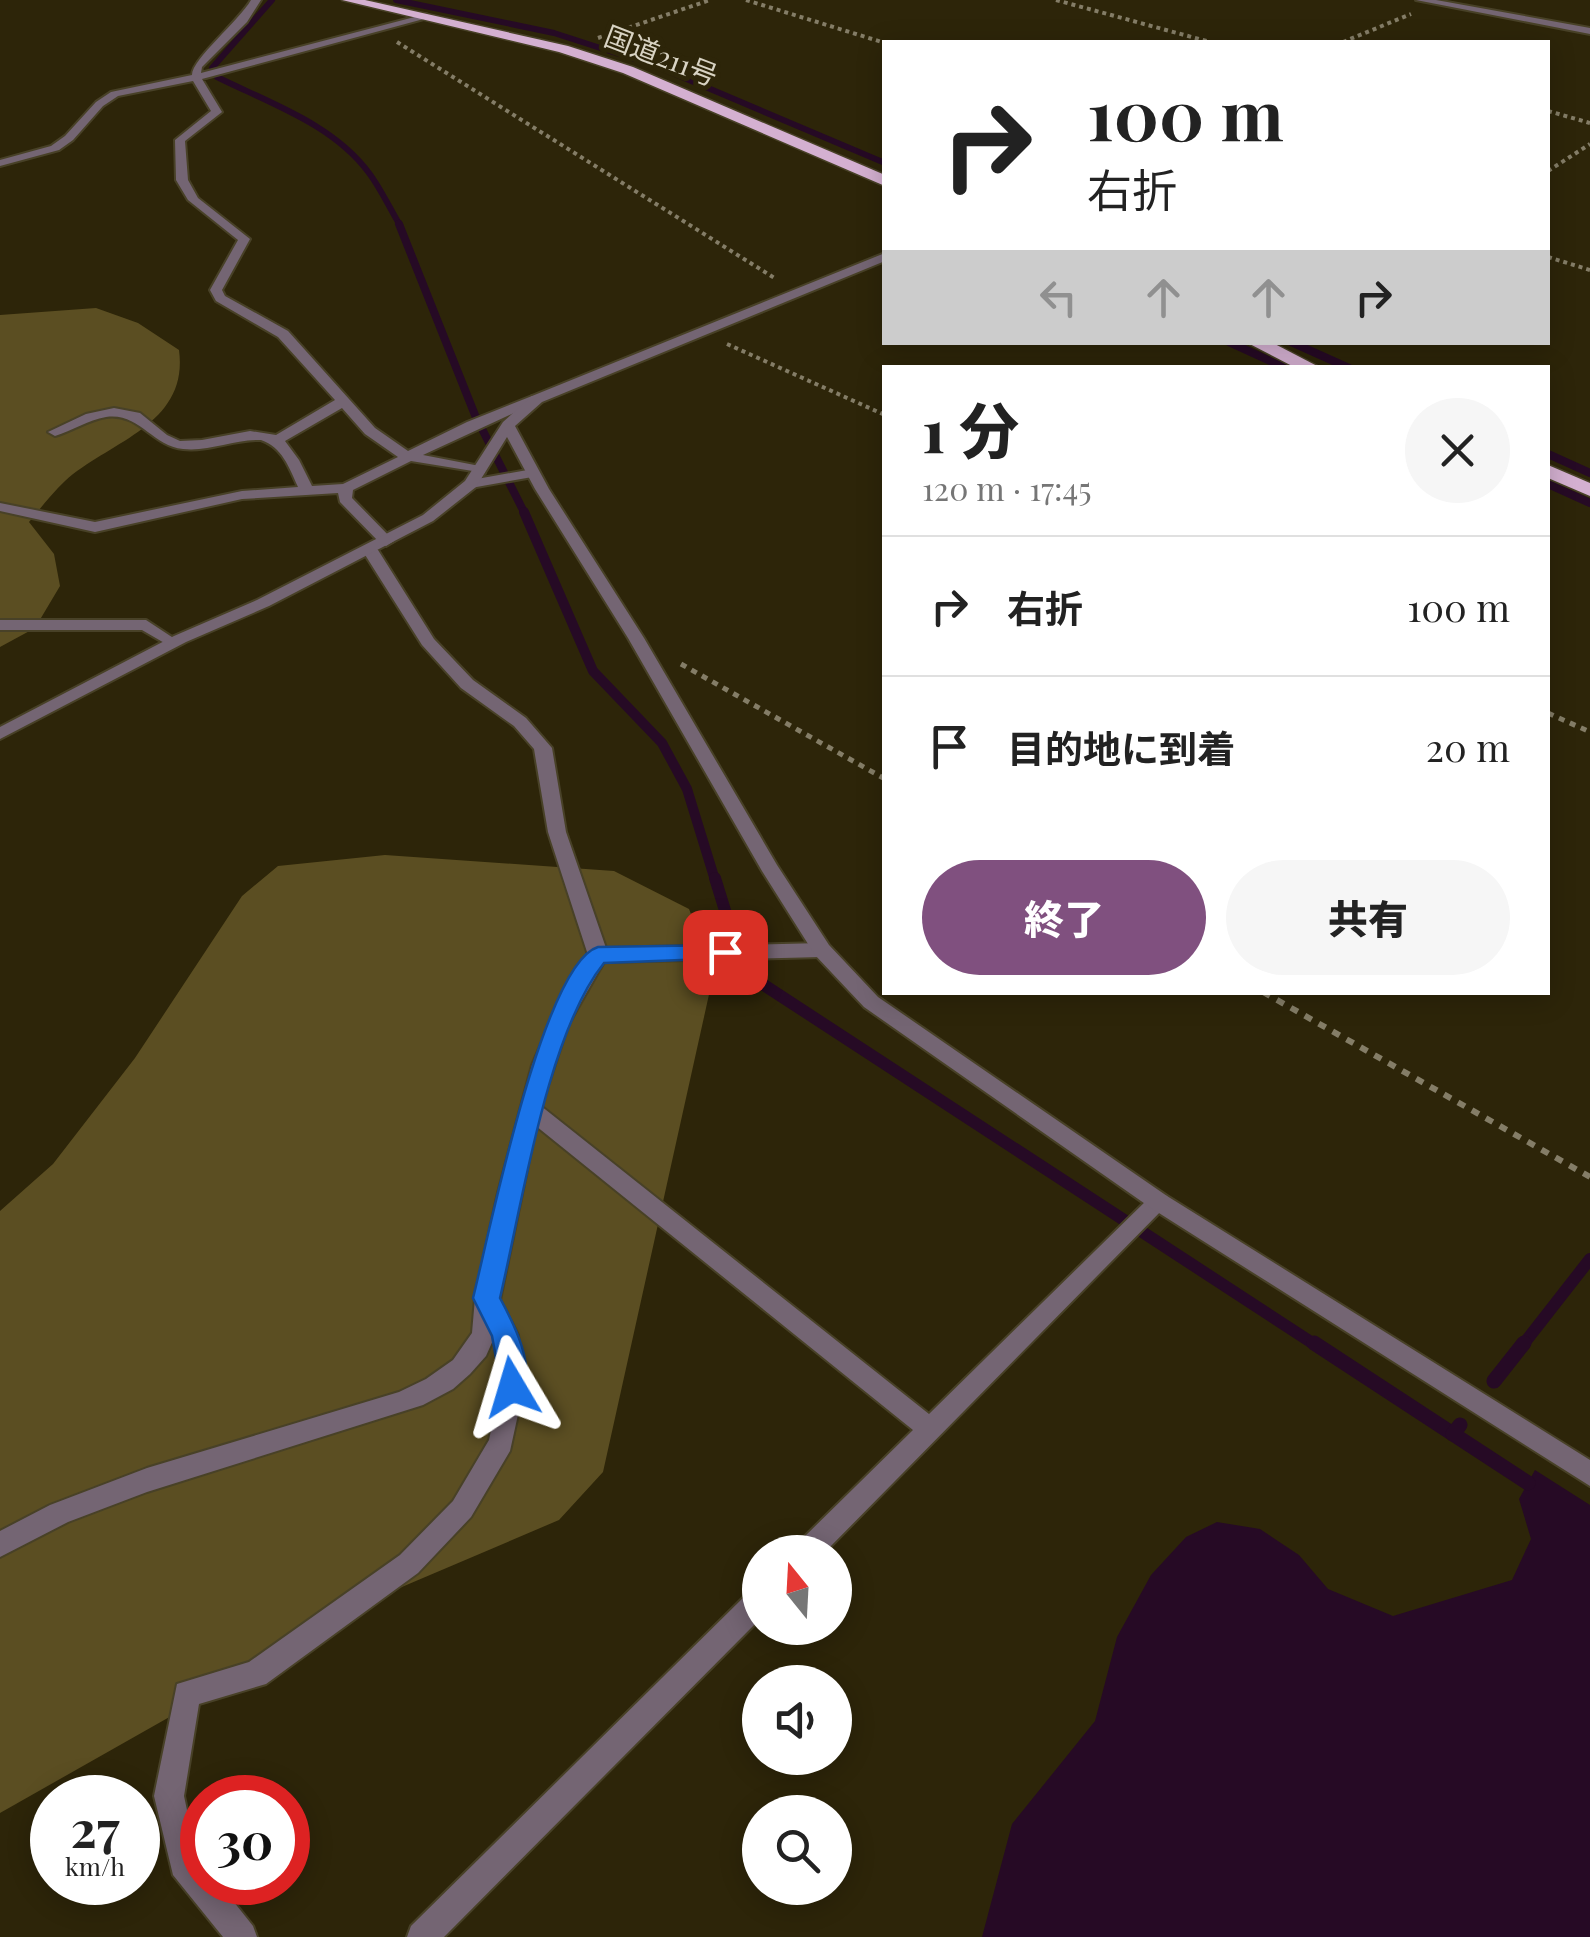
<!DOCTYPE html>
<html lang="ja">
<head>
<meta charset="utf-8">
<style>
  body { margin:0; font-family:"Playfair Display","Noto Sans JP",serif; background:#f6f6f6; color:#222; height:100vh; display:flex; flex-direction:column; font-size:38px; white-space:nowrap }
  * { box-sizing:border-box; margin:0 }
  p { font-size:32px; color:#767676 }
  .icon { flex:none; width:55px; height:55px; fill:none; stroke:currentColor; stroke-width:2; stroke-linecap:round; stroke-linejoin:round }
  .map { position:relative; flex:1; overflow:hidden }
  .drawer { position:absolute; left:882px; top:365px; width:668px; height:630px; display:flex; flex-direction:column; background:#fff; border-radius:0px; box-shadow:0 5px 25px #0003 }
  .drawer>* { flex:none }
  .hud { position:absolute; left:882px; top:40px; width:668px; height:305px; border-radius:0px; box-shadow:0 5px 25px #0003; background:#fff; color:#222; overflow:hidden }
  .needle { width:65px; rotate:342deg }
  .buttons { position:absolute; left:742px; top:1535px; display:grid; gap:20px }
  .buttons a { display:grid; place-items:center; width:110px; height:110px; border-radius:50%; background:#fff; box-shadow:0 5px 25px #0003; font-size:50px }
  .speed { position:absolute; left:30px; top:1775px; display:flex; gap:20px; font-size:50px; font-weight:700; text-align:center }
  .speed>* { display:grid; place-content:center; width:130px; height:130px; border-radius:50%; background:#fff; box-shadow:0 5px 25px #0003; line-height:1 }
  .speed small { font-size:25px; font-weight:400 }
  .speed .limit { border:15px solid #d22; background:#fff; color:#111 }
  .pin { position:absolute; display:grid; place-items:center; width:85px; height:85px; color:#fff; margin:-42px; border-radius:20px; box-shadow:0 5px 15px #0006 }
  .me { position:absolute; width:110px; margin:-55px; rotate:353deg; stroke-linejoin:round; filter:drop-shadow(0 0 8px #0008) }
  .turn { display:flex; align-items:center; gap:35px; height:210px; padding:0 40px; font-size:45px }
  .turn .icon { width:130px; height:130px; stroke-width:2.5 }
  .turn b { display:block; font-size:70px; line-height:85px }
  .lanes { display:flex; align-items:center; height:95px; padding:0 40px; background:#0003; justify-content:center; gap:50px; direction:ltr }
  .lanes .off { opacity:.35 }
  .round { display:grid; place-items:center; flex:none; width:105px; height:105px; border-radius:52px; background:#f6f6f6 }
  .summary { display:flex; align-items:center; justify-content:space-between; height:170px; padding:0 40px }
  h1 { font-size:60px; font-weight:800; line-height:75px }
  .button { display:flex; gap:20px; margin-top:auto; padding:20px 40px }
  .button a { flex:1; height:115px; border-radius:60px; background:#80507f; color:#fff; font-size:40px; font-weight:800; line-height:115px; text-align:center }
  .button a+a { background:#f6f6f6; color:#222 }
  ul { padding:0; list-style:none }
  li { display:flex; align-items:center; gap:30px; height:140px; padding:0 40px; border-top:2px solid #e0e0e0 }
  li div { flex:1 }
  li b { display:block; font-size:38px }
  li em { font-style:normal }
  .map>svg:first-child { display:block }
</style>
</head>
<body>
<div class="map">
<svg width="1590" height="1937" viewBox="0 0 1590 1937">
  <rect width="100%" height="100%" fill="#2d2509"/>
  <!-- forest -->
  <g fill="#5b4e22">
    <path d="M96,308L138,323L179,350C189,425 110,441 65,481C52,493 41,508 29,522L54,554L60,586L35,628L0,647V315Z"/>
    <path d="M385,855L614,871L689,909L714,972L603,1472L559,1520L390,1592L0,1813V1211L53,1164L135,1058L242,896L278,866Z"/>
  </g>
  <!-- water -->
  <path fill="#260a25" d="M1535,1470L1590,1505V1937H982L1012,1824L1095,1721L1117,1637L1151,1575L1186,1537L1217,1522L1260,1529L1299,1555L1328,1589L1393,1616L1512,1580L1531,1539L1519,1499Z"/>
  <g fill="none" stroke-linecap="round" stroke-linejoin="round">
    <!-- stream-far4 -->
    <g stroke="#260a25" stroke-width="6">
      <path d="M272,0L212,68L217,77C269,103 333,124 369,173C381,189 390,209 401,227"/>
      <path d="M396,0L554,33L656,66L885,163"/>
    </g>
    <!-- stream-far3 -->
    <g stroke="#260a25" stroke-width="8">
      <path d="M399,224L475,415L525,514"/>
      <path d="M1229,342L1285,368"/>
      <path d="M1291,342L1349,368"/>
      <path d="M1548,454L1590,473"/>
      <path d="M1548,484L1590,503"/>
    </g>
    <!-- stream-far2 -->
    <path stroke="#260a25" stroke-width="10" d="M524,512L593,671L662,743L687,789L715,880"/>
    <!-- stream-far1 -->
    <g stroke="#260a25" stroke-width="12">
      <path d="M715,878L744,972L1317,1346"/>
      <path d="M1522,1346L1590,1259"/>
    </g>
    <!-- stream -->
    <g stroke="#260a25" stroke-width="15">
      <path d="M1314,1343L1453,1434"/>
      <path d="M1494,1381L1524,1343"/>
      <path d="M1460,1425L1453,1434L1528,1483"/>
    </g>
    <!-- minor casing -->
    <g stroke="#484127" stroke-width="4">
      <g id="minor">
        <path d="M251,0H261L247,22L202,67L201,73L426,14L431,17L202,79L222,112L185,141L188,180L198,198L250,239L222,290L225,296L288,331L375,428L408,451L467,422L532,396L544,399L423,455L485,467V473L411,461L353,490L352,498L394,541L386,546L381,544L340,502L338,493L242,499L95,532L0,511V503L95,522L242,491L298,487C289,467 282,447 261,440C234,439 209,452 183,449C152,446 139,412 106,417C88,420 72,431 55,436L48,432L86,414L114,408L140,413L167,435L180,441L202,440L250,431L276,435L335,400L278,337L216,301L210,290L238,240L188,200L176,180L175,140L211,111L193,81L118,96L103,106L73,140L59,150L0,166V160L51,146L65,136L96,102L111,92L192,75C192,59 239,21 251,0ZM342,408L365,434L398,457L343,484L312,486L299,460L285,441Z"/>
        <path d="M1416,0H1436L1590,28V34Z"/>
        <path d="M533,469L540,473L538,476L471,488L464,484L471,480Z"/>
        <path d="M370,545L378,550L434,639L473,680L526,718L552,748L566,832L606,948L822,943L832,950L822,957L604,962L568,1025L541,1106L929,1414L1151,1196L1159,1193L1167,1196L1170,1202L825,1552H794L798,1543L913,1430L536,1126L500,1300L518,1335L524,1387L510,1451L471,1517L418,1573L266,1684L199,1704L184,1796L197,1857L202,1863V1882H218L253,1926L257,1937H223L173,1875L154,1796L177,1684L249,1662L400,1555L453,1501L489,1440L500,1387L494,1338L486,1356L470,1374L453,1389L423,1405L147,1492L68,1522L0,1557V1531L50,1505L147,1468L399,1392L426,1379L453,1360L472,1333L475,1298L498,1193L532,1065L566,988L588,955L548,832L534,749L514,726L461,688L422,645L362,550Z"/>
        <path d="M0,620H146L181,643L173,648L142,630H0Z"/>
        <path d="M760,1587V1619L444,1937H407L411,1926L750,1591Z"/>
      </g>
    </g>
    <!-- tertiary casing -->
    <g stroke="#484127" stroke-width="4">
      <path id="tertiary" d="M885,253V261L542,402L515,426L549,489L644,638L777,865L829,945L878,997L1167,1196L1590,1460V1486L1151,1208L864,1007L815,955L762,871L628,638L535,489L507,437L476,487L433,521L269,606L186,642L0,739V727L174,636L257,600L423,515L465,481L503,422L532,396Z"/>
    </g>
    <!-- trunk casing -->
    <g stroke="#484127" stroke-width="3">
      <g id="trunk">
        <path d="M342,0H365L568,46L633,67L885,175V186L623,73L559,52Z"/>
        <path d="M1246,342H1271L1321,368H1296Z"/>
        <path d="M1548,465L1590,483V496L1548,478Z"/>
      </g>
    </g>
    <!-- path-far2 -->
    <g stroke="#847d67" stroke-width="4" stroke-dasharray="4 4" stroke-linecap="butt">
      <path d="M746,0L885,43"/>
      <path d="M1056,0L1210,42"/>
      <path d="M598,38L710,0"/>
      <path d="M397,42L776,279"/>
      <path d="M1343,42L1411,14"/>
      <path d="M1548,111L1590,123"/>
      <path d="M1548,171L1590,144"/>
      <path d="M1548,257L1590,270"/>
      <path d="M727,344L885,415"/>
    </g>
    <!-- path-far1 -->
    <g stroke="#847d67" stroke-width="5" stroke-dasharray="6 6" stroke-linecap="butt">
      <path d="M681,664L885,779"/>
      <path d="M1548,713L1590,732"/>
    </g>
    <!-- path -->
    <path stroke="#847d67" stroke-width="6" stroke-dasharray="8 8" stroke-linecap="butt" d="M1263,992L1590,1177"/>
    <!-- minor -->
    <use href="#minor" fill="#746573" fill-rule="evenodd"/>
    <!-- tertiary -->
    <use href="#tertiary" fill="#746573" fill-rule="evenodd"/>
    <!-- trunk -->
    <use href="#trunk" fill="#d4b0d1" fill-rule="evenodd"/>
  </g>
  <!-- route -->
  <path fill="#1a73e8" stroke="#114b97" stroke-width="2.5" d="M725,945L737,952L733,958L604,963C547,1034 522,1205 500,1298C514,1324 536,1366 522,1396L512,1399L503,1396L492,1336L473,1298C488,1239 543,963 598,947Z"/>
  <g text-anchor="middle" stroke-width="10" stroke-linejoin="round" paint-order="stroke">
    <!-- far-street labels -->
    <g font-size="28" fill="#d8d3c3" stroke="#2d2509">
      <text transform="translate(661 56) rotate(21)" y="10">国道211号</text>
    </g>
  </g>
</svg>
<div class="buttons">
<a><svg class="needle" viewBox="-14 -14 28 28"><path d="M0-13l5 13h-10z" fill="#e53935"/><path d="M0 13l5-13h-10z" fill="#767676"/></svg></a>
<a><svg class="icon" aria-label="sound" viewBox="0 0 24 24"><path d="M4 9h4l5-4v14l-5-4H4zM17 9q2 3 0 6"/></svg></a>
<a><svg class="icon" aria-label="search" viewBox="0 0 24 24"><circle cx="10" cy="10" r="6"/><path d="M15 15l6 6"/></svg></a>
</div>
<div class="speed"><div>27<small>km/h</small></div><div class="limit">30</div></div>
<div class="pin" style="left:725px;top:952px;background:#d93025"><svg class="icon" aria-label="arrive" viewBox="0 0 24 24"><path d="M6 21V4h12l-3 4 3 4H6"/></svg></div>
<svg class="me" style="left:512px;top:1387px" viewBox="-20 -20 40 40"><path d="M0-17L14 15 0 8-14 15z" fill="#1a73e8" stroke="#fff" stroke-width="4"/></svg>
<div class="hud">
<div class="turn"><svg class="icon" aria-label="right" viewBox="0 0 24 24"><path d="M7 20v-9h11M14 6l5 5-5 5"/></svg><div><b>100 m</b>右折</div></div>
<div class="lanes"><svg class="icon off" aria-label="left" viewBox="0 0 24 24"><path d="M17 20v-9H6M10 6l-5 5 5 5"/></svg><svg class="icon off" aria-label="ahead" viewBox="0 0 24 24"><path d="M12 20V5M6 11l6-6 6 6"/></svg><svg class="icon off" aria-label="ahead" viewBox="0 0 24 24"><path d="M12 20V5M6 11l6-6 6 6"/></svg><svg class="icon" aria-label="right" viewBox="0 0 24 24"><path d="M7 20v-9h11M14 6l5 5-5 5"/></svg></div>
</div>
<section class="drawer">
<div class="summary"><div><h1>1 分</h1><p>120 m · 17:45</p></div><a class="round"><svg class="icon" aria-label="close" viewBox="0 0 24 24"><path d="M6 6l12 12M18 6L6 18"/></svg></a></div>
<ul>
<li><svg class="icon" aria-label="right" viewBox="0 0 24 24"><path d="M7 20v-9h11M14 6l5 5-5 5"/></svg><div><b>右折</b></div><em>100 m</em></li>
<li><svg class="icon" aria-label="arrive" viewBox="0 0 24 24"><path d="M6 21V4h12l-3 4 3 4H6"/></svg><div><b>目的地に到着</b></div><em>20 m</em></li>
</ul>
<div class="button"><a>終了</a><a>共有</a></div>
</section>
</div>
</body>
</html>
